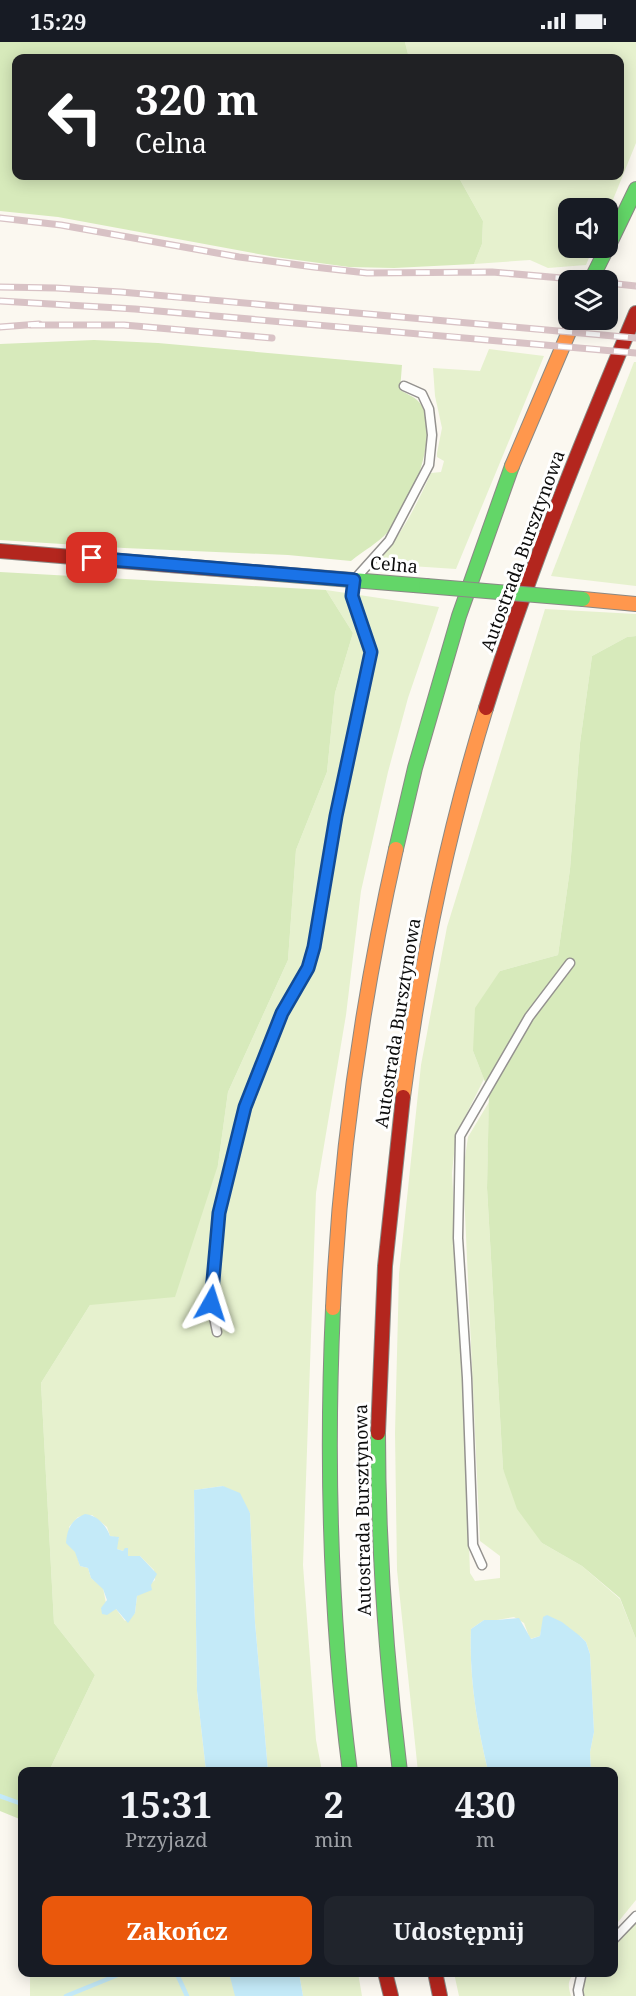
<!DOCTYPE html>
<html lang="pl">
<head>
<meta charset="utf-8">
<style>
  body { margin:0; font-family:"Noto Serif",serif; background:#20242c; color:#f1f3f6; height:100vh; display:flex; flex-direction:column; font-size:22px; white-space:nowrap }
  * { box-sizing:border-box; margin:0 }
  p { font-size:20px; color:#9ea1a6 }
  .icon { flex:none; width:33px; height:33px; fill:none; stroke:currentColor; stroke-width:2; stroke-linecap:round; stroke-linejoin:round }
  .map { position:relative; flex:1; overflow:hidden }
  .side { position:absolute; left:18px; top:1725px; width:600px; height:210px; display:flex; flex-direction:column; background:#171b24; border-radius:12px; box-shadow:0 3px 15px #0003 }
  .side>* { flex:none }
  .banner { position:absolute; left:12px; top:12px; width:612px; height:126px; border-radius:12px; box-shadow:0 3px 15px #0003; background:#202124; color:#fff; overflow:hidden }
  .tools { position:absolute; left:558px; top:156px; display:grid; gap:12px }
  .tools a { display:grid; place-items:center; width:60px; height:60px; border-radius:12px; background:#171b24; box-shadow:0 3px 15px #0003; font-size:30px }
  .pin { position:absolute; display:grid; place-items:center; width:51px; height:51px; color:#fff; margin:-26px; border-radius:12px; box-shadow:0 3px 9px #0006 }
  .me { position:absolute; width:66px; margin:-33px; rotate:6deg; stroke-linejoin:round; filter:drop-shadow(0 0 4px #0008) }
  .turn { display:flex; align-items:center; gap:21px; height:126px; padding:0 24px; font-size:27px }
  .turn .icon { width:78px; height:78px; stroke-width:2.5 }
  .turn b { display:block; font-size:42px; line-height:51px }
  .eta { display:flex; justify-content:space-evenly; align-items:center; height:102px; text-align:center }
  .eta b { font-size:36px; font-weight:700; line-height:42px }
  .action { display:flex; gap:12px; margin-top:auto; padding:12px 24px }
  .action a { flex:1; height:69px; border-radius:12px; background:#ea580c; color:#fff; font-size:24px; font-weight:700; line-height:69px; text-align:center }
  .action a+a { background:#20242c; color:#f1f3f6 }
  .status { display:flex; justify-content:space-between; align-items:center; height:42px; padding:0 30px; background:#171b24; direction:ltr }
  .status svg { height:16px; fill:currentColor }
  .map>svg:first-child { display:block }
</style>
</head>
<body>
<div class="status"><b>15:29</b><svg viewBox="0 0 49 12"><path d="M0 12V9h3v3zM5 12V6h3v6zM10 12V3h3v9zM15 12V0h3v12zM26 1h20v11H26zM47 4h2v5h-2z"/></svg></div>
<div class="map">
<svg width="636" height="1954" viewBox="0 0 636 1954">
  <rect width="100%" height="100%" fill="#fbf8f0"/>
  <!-- green -->
  <g fill="#e6f1ce" fill-rule="evenodd">
    <path d="M405,0H636V101L608,170V166H568V206H593L586,223L548,226L530,218L474,222L482,202L483,179L458,134H620V16H409Z"/>
    <path d="M489,307L544,314L456,527L380,522V517C403,490 416,464 431,431L441,430L444,419L437,415V411L442,386L435,354L433,326L480,329Z"/>
    <path d="M634,320H636V544L551,534Z"/>
    <path d="M326,548L439,565L408,656L388,730L361,849L346,973L316,1151L303,1523L316,1698L322,1729H268L255,1580L250,1471L223,1444L194,1448L197,1649L206,1729H49L95,1633L54,1581L41,1341L90,1263L218,1123L228,1050L288,918L296,808L327,730L335,651L353,591ZM92,1473L107,1485L110,1494L119,1496L116,1501L117,1507L123,1509L127,1506L128,1514H140L154,1528L155,1538L137,1554L135,1571L125,1579L116,1567L106,1561L103,1546L91,1536L88,1526L80,1524L69,1485L78,1475Z"/>
    <path d="M545,567L636,572V594L627,595L592,614L580,701L570,827L558,913L500,929L473,1009L484,1037L456,1093L452,1131L463,1332L470,1531L475,1539L500,1536V1514L480,1499L463,1129L468,1095L489,1060L487,1146L503,1427L542,1501L582,1524L620,1557L636,1597V1858L614,1885V1730L591,1729L590,1710L594,1690L590,1612L586,1600L580,1594L541,1589L540,1594L530,1597L524,1581L514,1575L497,1578H484L471,1587C469,1636 477,1682 488,1729L418,1730L397,1528L395,1391L399,1232L421,1023L447,885Z"/>
    <path d="M636,1881V1954H584C581,1946 585,1937 590,1931L614,1930V1905Z"/>
    <path d="M30,1930L231,1931L236,1954H30Z"/>
    <path d="M299,1931H358L362,1954H303Z"/>
    <path d="M454,1931V1930L575,1931C567,1939 568,1944 571,1954H459Z"/>
  </g>
  <!-- forest -->
  <g fill="#d7eabb">
    <path d="M0,0H405L409,16H16V134H458L483,179L482,202L474,222L394,226L349,225L275,215L58,175L0,169Z"/>
    <path d="M94,298L158,301L402,323L400,348C408,353 417,355 422,364C439,394 411,465 388,490C378,501 363,509 351,519L288,513L124,506L0,498V302Z"/>
    <path d="M0,530L326,548L353,591L335,651L327,730L296,808L288,918L228,1050L218,1123L175,1255L90,1263L41,1341L54,1581L95,1633L49,1729L22,1730V1778L0,1769Z"/>
    <path d="M636,594V1597L620,1556L582,1524L542,1501L517,1467L503,1427L487,1146L489,1050L473,1009L475,966L500,929L558,913L570,827L580,701L592,614L627,595Z"/>
  </g>
  <!-- water -->
  <g fill="#c4eaf8">
    <path d="M223,1444L240,1451L250,1471L255,1580L268,1729H206L197,1649L194,1448Z"/>
    <path d="M85,1472C97,1473 106,1483 110,1494L119,1495L117,1507L123,1509L125,1506H128V1514H140L157,1532L151,1543L152,1548L137,1554L135,1571L128,1581L116,1567L107,1573L102,1572L101,1566L107,1558L103,1547L91,1536L88,1526L80,1524L75,1510L66,1501C67,1487 71,1478 85,1472Z"/>
    <path d="M547,1573L562,1580L580,1594L586,1600L590,1612L594,1690L590,1710L591,1729H488C477,1682 469,1636 471,1587L484,1578H497L519,1576L531,1597L540,1594L543,1575Z"/>
    <path d="M229,1931H299L303,1954H235Z"/>
  </g>
  <g fill="none" stroke-linecap="round" stroke-linejoin="round">
    <!-- stream -->
    <g stroke="#c4eaf8" stroke-width="4.5">
      <path d="M0,1754L22,1762"/>
      <path d="M176,1930L187,1954"/>
      <path d="M66,1954L125,1930"/>
    </g>
    <!-- lane casing -->
    <g stroke="#94928f" stroke-width="11">
      <g id="lane">
        <path d="M217,1290L211,1261L219,1171L245,1064L282,971L308,926L314,905L336,774L371,610L352,554L354,538L389,499L429,423L432,393L429,367L422,352L404,344"/>
        <path d="M482,1523L473,1503L467,1336L458,1196L460,1094L529,975L570,921"/>
        <path d="M614,1897L636,1874"/>
        <path d="M579,1954L578,1948L582,1930"/>
      </g>
    </g>
    <!-- fast casing -->
    <g stroke="#8a8985" stroke-width="16">
      <g id="fast">
        <path d="M608,205L636,147"/>
        <path d="M591,238L607,206"/>
        <path d="M278,532L426,544"/>
        <path d="M396,807L415,726L459,574L512,424"/>
        <path d="M333,1266C326,1421 330,1576 350,1730"/>
        <path d="M378,1391C378,1505 386,1617 400,1730"/>
      </g>
    </g>
    <!-- slow casing -->
    <g stroke="#8a8985" stroke-width="16">
      <g id="slow">
        <path d="M512,424L574,278"/>
        <path d="M583,557L636,562"/>
        <path d="M403,1055C420,924 447,793 486,666"/>
        <path d="M333,1266C340,1112 362,958 396,807"/>
      </g>
    </g>
    <!-- jam casing -->
    <g stroke="#8a8985" stroke-width="16">
      <g id="jam">
        <path d="M0,509L278,532"/>
        <path d="M486,666C528,531 581,401 636,271"/>
        <path d="M378,1391L385,1224L403,1055"/>
        <path d="M385,1930L391,1954"/>
        <path d="M435,1930L440,1954"/>
      </g>
    </g>
    <!-- lane -->
    <use href="#lane" stroke="#fefefd" stroke-width="8"/>
    <!-- fast -->
    <use href="#fast" stroke="#63d668" stroke-width="14"/>
    <!-- slow -->
    <use href="#slow" stroke="#ff974d" stroke-width="14"/>
    <!-- jam -->
    <use href="#jam" stroke="#b3261e" stroke-width="14"/>
    <!-- rail casing -->
    <g stroke="#d8c2c5" stroke-width="7">
      <g id="rail">
        <path d="M0,176L61,183L239,215L314,225L367,231L492,230L585,238"/>
        <path d="M608,241L636,244"/>
        <path d="M0,245L56,246L121,250L636,296"/>
        <path d="M0,259L135,267L636,311"/>
        <path d="M31,283H124L272,296"/>
        <path d="M0,285L39,282"/>
      </g>
    </g>
    <!-- rail -->
    <use href="#rail" stroke="#fff" stroke-width="4.5" stroke-dasharray="14" stroke-linecap="butt"/>
    <!-- fast-bridge casing -->
    <g stroke="#8a8985" stroke-width="16" stroke-linecap="butt">
      <path id="fast-bridge" d="M426,544L583,557"/>
    </g>
    <!-- fast-bridge -->
    <use href="#fast-bridge" stroke="#63d668" stroke-width="14"/>
  </g>
  <g fill="none" stroke-linecap="round" stroke-linejoin="round">
    <!-- route casing -->
    <g stroke="#114b97" stroke-width="15">
      <path id="route" d="M92,516L354,538L352,554L371,610L336,774L314,905L308,926L282,971L245,1065L219,1171L211,1261"/>
    </g>
    <!-- route -->
    <use href="#route" stroke="#1a73e8" stroke-width="10"/>
  </g>
  <g text-anchor="middle" stroke-width="6" stroke-linejoin="round" paint-order="stroke">
    <!-- street labels -->
    <g font-size="18" fill="#0c0c0c" stroke="#fff">
      <text transform="translate(523 509) rotate(-70)" y="6">Autostrada Bursztynowa</text>
      <text transform="translate(394 523) rotate(5)" y="6">Celna</text>
      <text transform="translate(398 981) rotate(-81)" y="6">Autostrada Bursztynowa</text>
      <text transform="translate(363 1468) rotate(-91)" y="6">Autostrada Bursztynowa</text>
    </g>
  </g>
</svg>
<div class="tools">
<a><svg class="icon" aria-label="sound" viewBox="0 0 24 24"><path d="M4 9h4l5-4v14l-5-4H4zM17 9q2 3 0 6"/></svg></a>
<a><svg class="icon" aria-label="layers" viewBox="0 0 24 24"><path d="M12 4l9 5-9 5-9-5zM3 14l9 5 9-5"/></svg></a>
</div>
<div class="pin" style="left:92px;top:516px;background:#d93025"><svg class="icon" aria-label="arrive" viewBox="0 0 24 24"><path d="M6 21V4h12l-3 4 3 4H6"/></svg></div>
<svg class="me" style="left:211px;top:1261px" viewBox="-20 -20 40 40"><path d="M0-17L14 15 0 8-14 15z" fill="#1a73e8" stroke="#fff" stroke-width="4"/></svg>
<div class="banner">
<div class="turn"><svg class="icon" aria-label="left" viewBox="0 0 24 24"><path d="M17 20v-9H6M10 6l-5 5 5 5"/></svg><div><b>320 m</b>Celna</div></div>
</div>
<section class="side">
<div class="eta">
<div><b>15:31</b><p>Przyjazd</p></div>
<div><b>2</b><p>min</p></div>
<div><b>430</b><p>m</p></div>
</div>
<div class="action"><a>Zakończ</a><a>Udostępnij</a></div>
</section>
</div>
</body>
</html>
